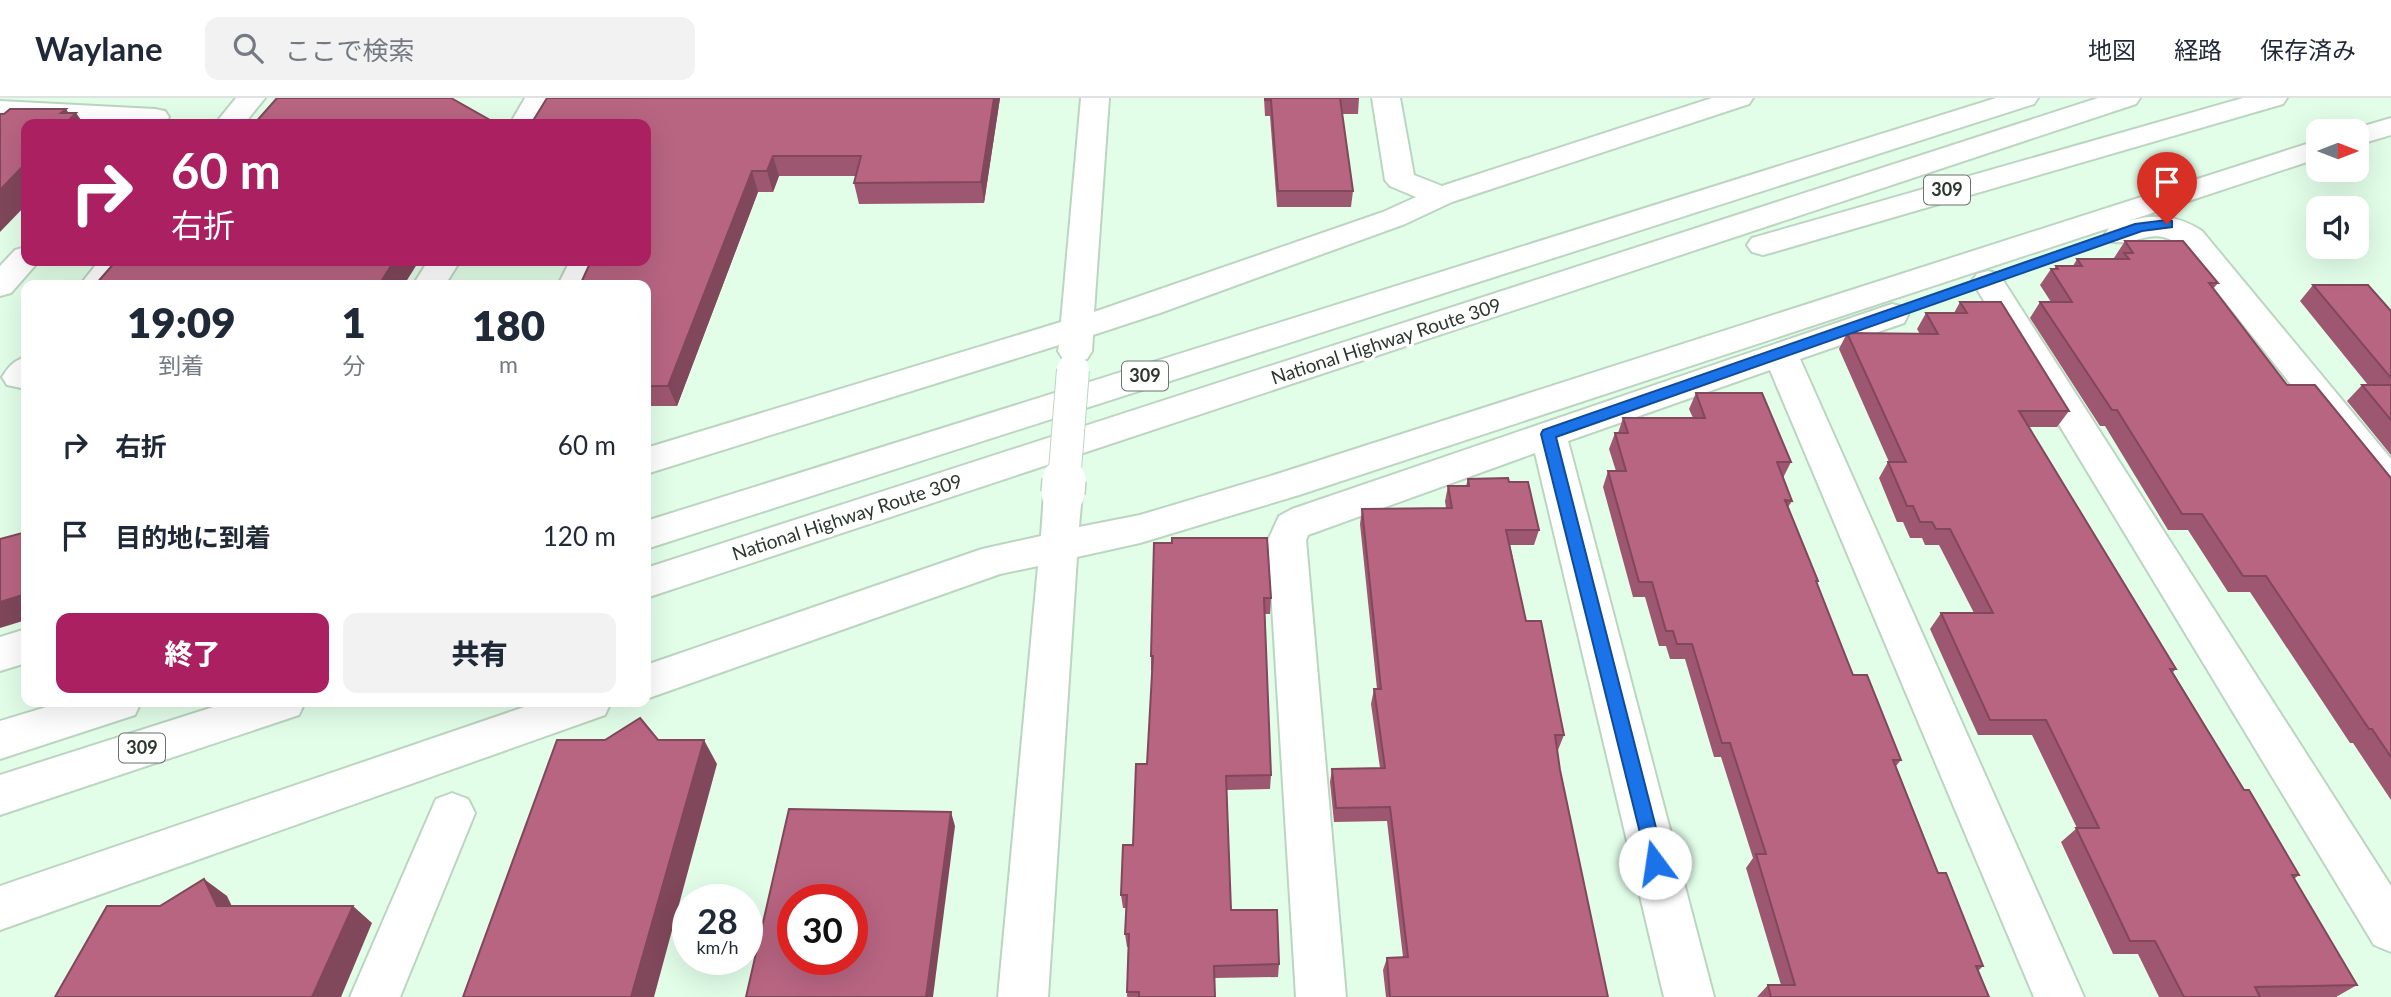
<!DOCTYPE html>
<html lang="ja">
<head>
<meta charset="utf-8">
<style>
  body { margin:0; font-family:Lato,"Noto Sans JP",sans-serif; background:#f2f2f3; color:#1f2937; height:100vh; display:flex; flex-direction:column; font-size:26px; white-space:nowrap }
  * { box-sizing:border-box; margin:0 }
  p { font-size:23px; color:#747a83 }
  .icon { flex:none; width:38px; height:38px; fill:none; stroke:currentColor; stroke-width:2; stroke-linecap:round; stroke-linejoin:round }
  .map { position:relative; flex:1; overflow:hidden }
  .details { position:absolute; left:21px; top:182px; width:630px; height:427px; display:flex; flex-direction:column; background:#fff; border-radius:14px; box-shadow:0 7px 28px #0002 }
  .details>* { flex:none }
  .top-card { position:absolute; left:21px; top:21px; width:630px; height:147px; border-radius:14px; box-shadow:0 7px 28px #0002; background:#ab2061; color:#fff; overflow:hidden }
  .needle { width:46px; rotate:90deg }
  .fabs { position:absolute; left:2306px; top:21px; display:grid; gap:14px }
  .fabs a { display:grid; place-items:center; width:63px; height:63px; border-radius:14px; background:#fff; box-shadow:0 7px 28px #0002; font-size:35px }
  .speed { position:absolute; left:672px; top:786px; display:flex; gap:14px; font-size:35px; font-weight:700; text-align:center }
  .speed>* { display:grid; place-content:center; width:91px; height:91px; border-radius:50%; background:#fff; box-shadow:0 7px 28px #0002; line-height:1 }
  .speed small { font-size:18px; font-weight:400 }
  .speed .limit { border:10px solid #d22; background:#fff; color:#111 }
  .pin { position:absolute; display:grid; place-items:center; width:60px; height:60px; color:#fff; margin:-72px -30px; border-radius:50% 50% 50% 0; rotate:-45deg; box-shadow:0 0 7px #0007 }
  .pin .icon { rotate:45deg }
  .me { position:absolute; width:77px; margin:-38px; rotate:346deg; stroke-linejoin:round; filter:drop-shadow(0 0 5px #0008) }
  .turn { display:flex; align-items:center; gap:24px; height:147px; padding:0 35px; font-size:32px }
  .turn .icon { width:91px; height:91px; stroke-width:2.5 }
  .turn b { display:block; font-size:49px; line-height:60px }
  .eta { display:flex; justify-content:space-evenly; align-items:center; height:119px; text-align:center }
  .eta b { font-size:42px; font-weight:800; line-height:49px }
  .primary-button { display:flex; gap:14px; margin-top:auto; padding:14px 35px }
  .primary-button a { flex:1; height:80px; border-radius:14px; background:#ab2061; color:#fff; font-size:28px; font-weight:800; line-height:80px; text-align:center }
  .primary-button a+a { background:#f2f2f3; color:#1f2937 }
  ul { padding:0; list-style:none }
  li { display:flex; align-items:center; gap:21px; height:91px; padding:0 35px }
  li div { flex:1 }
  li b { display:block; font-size:26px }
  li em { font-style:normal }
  header { display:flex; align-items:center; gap:42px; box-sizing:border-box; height:98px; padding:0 35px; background:#fff; border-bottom:2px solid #e0e1e3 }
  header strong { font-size:33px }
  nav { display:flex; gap:38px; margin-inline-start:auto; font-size:24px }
  .search { width:490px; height:63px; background:#f2f2f3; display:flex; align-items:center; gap:18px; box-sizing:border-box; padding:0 24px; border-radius:14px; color:#747a83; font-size:26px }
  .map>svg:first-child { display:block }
</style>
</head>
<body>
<header>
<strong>Waylane</strong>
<div class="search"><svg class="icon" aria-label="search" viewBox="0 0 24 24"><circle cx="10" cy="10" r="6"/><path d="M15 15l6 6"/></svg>ここで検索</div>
<nav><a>地図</a><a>経路</a><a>保存済み</a></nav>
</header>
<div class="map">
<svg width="2391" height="899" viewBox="0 0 2391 899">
  <rect width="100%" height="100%" fill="#e2fee9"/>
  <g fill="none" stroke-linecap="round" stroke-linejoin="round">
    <!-- minor casing -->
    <g stroke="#bbd5c1" stroke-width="4">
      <g id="minor">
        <path d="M236,0H265L244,26H215Z"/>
        <path d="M525,0H553L538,26H510Z"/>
        <path d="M1081,0H1109L1094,214L1383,114L1416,99L1390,88L1385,82L1372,0H1400L1414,77L1442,88L1712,0H1753L1749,6L1452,104L1405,126L1160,215L1093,237L1092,253L1087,261L1075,264L1063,261L1058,253L1059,247L646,376V350L1061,224Z"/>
        <path d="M0,3L155,11L165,13L169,19L164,26L0,19Z"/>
        <path d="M2391,20V37L2357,47V33H2347Z"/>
        <path d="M2319,42V60L2128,123C2155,116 2178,117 2202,133L2391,361V400L2378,396L2180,147C2150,126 2138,150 2109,143L2105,136L2109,130L1299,397L1140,445L1077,459L1048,899H998L1038,468L1000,476L646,601V567L982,451L1041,438L1044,395L1050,385L1063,381L1076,385L1082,395L1079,429L1140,417L1277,376Z"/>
        <path d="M26,149V163H39L11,195L0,198V168L15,152Z"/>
        <path d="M99,163H132L113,187H80Z"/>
        <path d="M428,163H460L445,187H413Z"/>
        <path d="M570,163H602L590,187H558Z"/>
        <path d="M1988,173L1999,176L2391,788V854L2374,847L1972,183L1977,176Z"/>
        <path d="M1892,206L1904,209L1908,217L1904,225L1800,261L2084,899H2034L1770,272L1568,343L1714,899H1664L1535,355L1308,437L1306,442L1346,899H1296L1268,442L1279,418L1292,411Z"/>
        <path d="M26,259V291L7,287L2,279C9,268 13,263 26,259Z"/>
        <path d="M26,531V565L0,573V539Z"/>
        <path d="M539,604H611L605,617L0,832V788Z"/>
        <path d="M452,695L468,701L475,715L400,899H350L436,701Z"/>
      </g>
    </g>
    <!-- highway casing -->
    <g stroke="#bbd5c1" stroke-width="4">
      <g id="highway">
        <path d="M1996,0H2038L2034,6L646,451V423Z"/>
        <path d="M2098,0H2140L2136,6L646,500V470Z"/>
        <path d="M2243,0H2287L2283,6L1774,154L1763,157L1752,154L1747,147L1752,140Z"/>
        <path d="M63,604H141L135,617L0,661V623Z"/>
        <path d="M229,604H305L299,617L0,717V677Z"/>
      </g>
    </g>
    <!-- minor -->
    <use href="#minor" fill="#fff" fill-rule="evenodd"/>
    <!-- highway -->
    <use href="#highway" fill="#fff" fill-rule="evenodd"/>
    <!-- minor-bridge-far1 casing -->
    <g stroke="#bbd5c1" stroke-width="34" stroke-linecap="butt">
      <path id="minor-bridge-far1" d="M1064,384L1073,272"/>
    </g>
    <!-- minor-bridge casing -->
    <g stroke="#bbd5c1" stroke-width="46" stroke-linecap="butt">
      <path id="minor-bridge" d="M1063,395L1064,382"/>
    </g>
    <!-- minor-bridge-far1 -->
    <use href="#minor-bridge-far1" stroke="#fff" stroke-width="32"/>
    <!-- minor-bridge -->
    <use href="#minor-bridge" stroke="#fff" stroke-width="43"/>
  </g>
  <!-- wall -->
  <g fill="#9e5770">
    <path d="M547,0H1000L984,105L859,106L854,85L856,78H779L773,94H758L677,308H646V26Z"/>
    <path d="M1264,0H1359L1358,16H1342L1353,93L1351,109H1277L1270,18H1265Z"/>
    <path d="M2125,143L2218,185L2213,191L2287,287L2391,380V702L2353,645H2350L2250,494H2228L2188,432H2168L2105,328H2100L2030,220L2040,204H2051L2040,187L2051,171H2054L2056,168H2073L2077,161H2115L2114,160Z"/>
    <path d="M2313,187L2391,213V357L2347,303L2362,287H2368L2300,203Z"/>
    <path d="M1960,204L2069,313L2057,329H2029L2176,571L2173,574L2244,692L2299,777L2294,781L2357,887L2336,899H2159L2138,856H2113L2061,744L2077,730L2032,637H1978L1930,531L1941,515H1974L1939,447H1925L1922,440H1910L1903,424H1897L1879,380L1888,364H1889L1839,251L1847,235L1920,236L1917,231L1926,215H1954Z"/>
    <path d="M1696,295L1791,364L1783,380L1792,403L1788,409L1818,483L1817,486L1853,577L1901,662L1896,668L1938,775L1983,868L1978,873L1989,899H1757L1768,887H1781L1746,770L1753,760L1721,659H1714L1685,561H1670L1666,548H1659L1645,499H1633L1603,389L1608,373H1616L1609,351L1615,335H1618L1623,320H1693L1689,311Z"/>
    <path d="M1468,381L1509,384L1539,432L1534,447H1510L1526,523L1564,637L1558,652H1557L1560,672L1608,899H1386L1383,872L1387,860L1403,859L1387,723L1334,724L1330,684L1332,671L1380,670L1371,606L1374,591H1377L1360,426L1362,411L1446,410L1445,403L1448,388H1466Z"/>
    <path d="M1172,445L1271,500L1270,516H1265L1271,677L1270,691L1227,692L1231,812L1279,866L1278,879L1214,880L1215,899H1127L1128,849H1127L1125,836L1126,810H1123L1121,797L1133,747L1147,666L1152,573H1151V558Z"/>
  </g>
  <!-- shaded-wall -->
  <g fill="#81475b">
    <path d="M994,0H1000L984,105L981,84Z"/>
    <path d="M66,11L72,20L76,15L84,26H65L61,15Z"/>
    <path d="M773,58L779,78L773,94L767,73Z"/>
    <path d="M26,65V107L0,134V92Z"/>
    <path d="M752,73L758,94L677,308L668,288Z"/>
    <path d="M394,163H419L404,187H379Z"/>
    <path d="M26,496V522L0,530V504Z"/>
    <path d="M704,642L717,666L654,899H631Z"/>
    <path d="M951,714L955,728L933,899H926Z"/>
    <path d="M204,781L227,798L240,825L217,808Z"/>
    <path d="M353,808L372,825L341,899H312Z"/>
  </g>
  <!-- building -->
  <g fill="#b86582" stroke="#81475b" stroke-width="2" fill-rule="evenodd">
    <path d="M277,0H451L497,26H254Z"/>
    <path d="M547,0H994L981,84L854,85L861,58H773L767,73H752L668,288H646V187H580L591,163H646V26H531Z"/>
    <path d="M1265,0H1359H1340L1353,93H1278L1271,2H1265Z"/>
    <path d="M10,11H66L61,15H76L65,26H26V65L0,92V16H4Z"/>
    <path d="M2125,143H2183L2218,185H2209L2287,287H2315L2391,380V659L2372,631H2369L2266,478H2243L2202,416H2182L2117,312H2112L2040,204H2072L2051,171H2058L2056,168H2082L2077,161H2129L2124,155H2133Z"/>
    <path d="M116,163H394L379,187H95Z"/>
    <path d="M2313,187H2368L2391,213V280Z"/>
    <path d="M1960,204H2001L2069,313H2019L2176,571H2170L2244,692H2249L2299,777H2292L2357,887L2255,889L2260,899H2184L2155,843H2130L2076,730H2099L2046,622H1990L1941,515H1993L1950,431H1936L1932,424H1920L1913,408H1907L1888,364H1906L1847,235L1938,236L1926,215H1967Z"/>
    <path d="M2362,287H2391V322Z"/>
    <path d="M1696,295H1762L1791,364H1777L1792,403L1785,402L1818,483H1816L1853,577H1867L1901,662H1893L1938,775H1946L1983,868H1976L1989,899H1771L1768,887H1795L1756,756H1766L1730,645H1722L1692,546H1677L1673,533H1666L1652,484H1639L1608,373H1626L1615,335H1628L1623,320H1705Z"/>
    <path d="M1508,380L1509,384H1528L1539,432H1506L1526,523H1541L1564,637H1555L1560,672L1608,899H1390L1387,860L1408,859L1390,709L1336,710L1332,671L1385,670L1374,591H1381L1362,411L1452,410L1448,388H1469L1468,381Z"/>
    <path d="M26,434V496L0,504V441Z"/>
    <path d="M1172,440H1267L1271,500H1264L1271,677L1226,678L1231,812H1277L1279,866L1214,868L1215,899H1139V894H1127L1129,836H1125L1127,797H1121L1123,747H1133L1136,666H1147L1153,558H1151L1154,445H1172Z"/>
    <path d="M640,620L658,642H704L631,899H463L557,642H605Z"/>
    <path d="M789,711L951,714L926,899H746ZM793,802H852V861H793Z"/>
    <path d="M204,781L217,808H353L312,899H55L107,808H160Z"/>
  </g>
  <!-- route -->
  <path fill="#1a73e8" stroke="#114b97" stroke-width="2" d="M2167,122L2172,123V129L2142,133L1556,339L1665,765L1662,771L1655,774L1649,771L1541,336L1543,332L2135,126Z"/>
  <g text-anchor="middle" stroke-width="7" stroke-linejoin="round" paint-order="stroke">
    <!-- shield labels -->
    <g fill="#fff" stroke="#6b726d" stroke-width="2">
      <rect x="1924" y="77.5" width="46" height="29" rx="5"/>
      <rect x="1122" y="263.5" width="46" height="29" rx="5"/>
      <rect x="119" y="635.5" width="46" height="29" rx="5"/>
    </g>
    <g font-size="18" font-weight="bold" fill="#2b362e">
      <text x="1947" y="98">309</text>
      <text x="1145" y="284">309</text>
      <text x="142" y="656">309</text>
    </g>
    <!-- street labels -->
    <g font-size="19" fill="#2b362e" stroke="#fff">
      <text transform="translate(1386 243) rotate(-18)" y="7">National Highway Route 309</text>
      <text transform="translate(847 419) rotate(-18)" y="7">National Highway Route 309</text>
    </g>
  </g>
</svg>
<div class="fabs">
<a><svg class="needle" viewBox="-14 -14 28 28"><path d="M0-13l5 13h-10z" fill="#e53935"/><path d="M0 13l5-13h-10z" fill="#747a83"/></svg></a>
<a><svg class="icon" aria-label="sound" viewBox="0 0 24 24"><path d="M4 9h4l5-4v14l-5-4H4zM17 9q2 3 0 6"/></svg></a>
</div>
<div class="speed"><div>28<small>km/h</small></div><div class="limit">30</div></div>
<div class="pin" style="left:2167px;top:126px;background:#d93025"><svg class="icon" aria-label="arrive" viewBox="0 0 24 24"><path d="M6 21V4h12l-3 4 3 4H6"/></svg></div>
<svg class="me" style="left:1655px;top:765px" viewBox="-20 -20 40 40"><circle r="19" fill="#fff"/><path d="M0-13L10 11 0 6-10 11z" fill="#1a73e8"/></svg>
<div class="top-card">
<div class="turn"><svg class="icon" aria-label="right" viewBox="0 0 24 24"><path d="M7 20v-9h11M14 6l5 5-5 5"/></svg><div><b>60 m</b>右折</div></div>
</div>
<section class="details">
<div class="eta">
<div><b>19:09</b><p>到着</p></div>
<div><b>1</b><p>分</p></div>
<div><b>180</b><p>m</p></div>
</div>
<ul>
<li><svg class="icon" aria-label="right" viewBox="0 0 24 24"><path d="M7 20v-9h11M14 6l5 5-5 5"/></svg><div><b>右折</b></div><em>60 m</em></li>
<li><svg class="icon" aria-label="arrive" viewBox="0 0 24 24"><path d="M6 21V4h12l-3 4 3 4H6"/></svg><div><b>目的地に到着</b></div><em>120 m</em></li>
</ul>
<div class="primary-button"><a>終了</a><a>共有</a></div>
</section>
</div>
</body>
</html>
